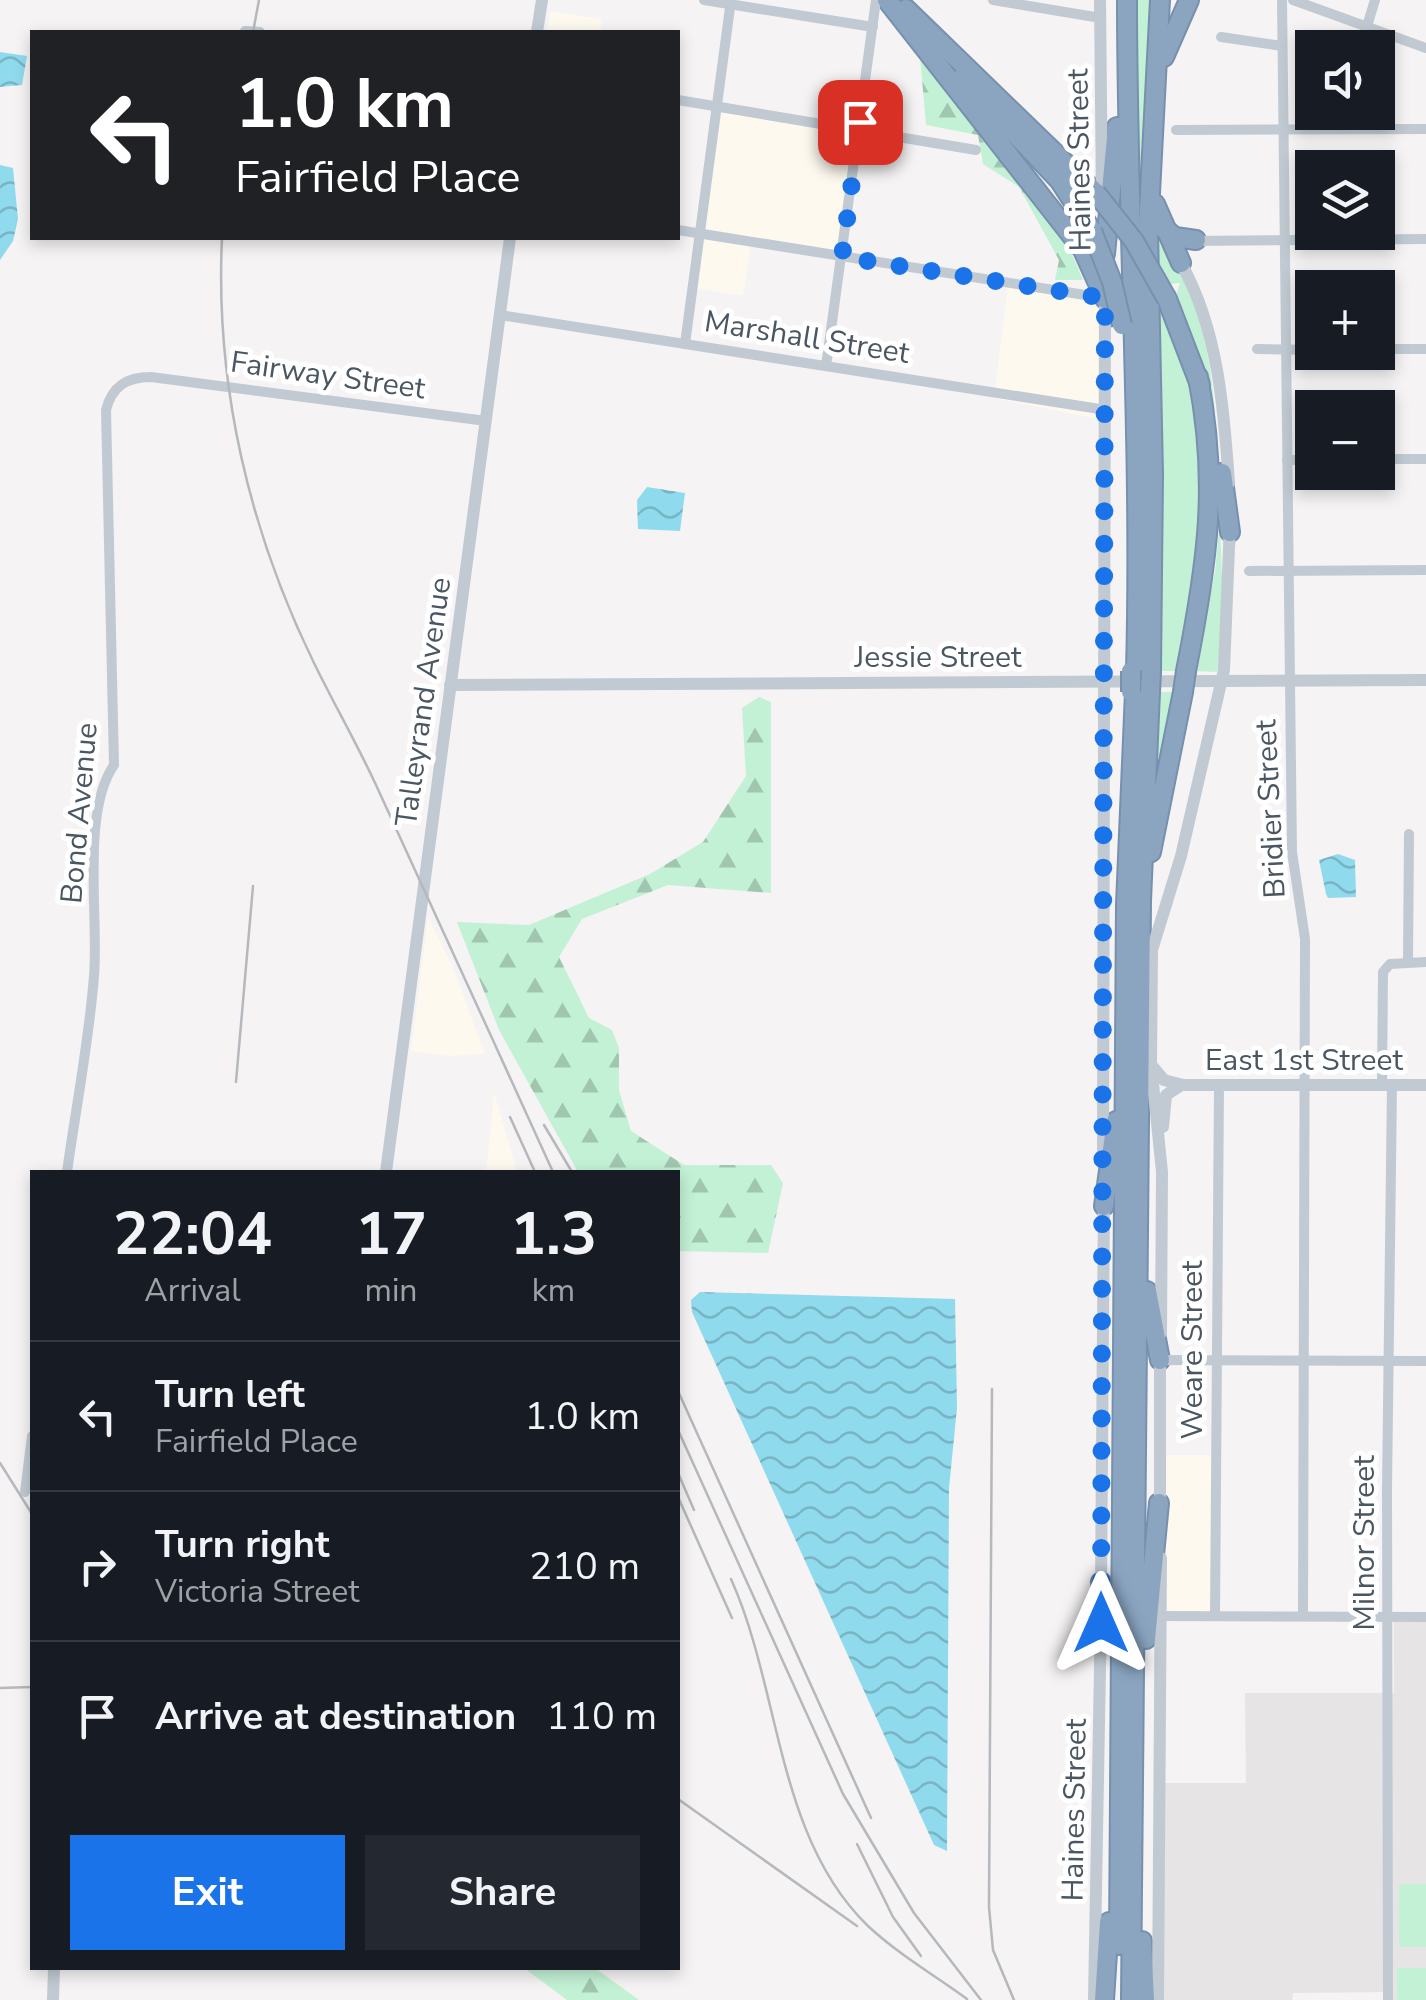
<!DOCTYPE html>
<html lang="en">
<head>
<meta charset="utf-8">
<style>
  body { margin:0; font-family:"Nunito Sans",sans-serif; background:#242831; color:#f1f3f6; height:100vh; display:flex; flex-direction:column; font-size:38px; white-space:nowrap }
  * { box-sizing:border-box; margin:0 }
  p { font-size:32px; color:#9ea1a6 }
  .icon { flex:none; width:55px; height:55px; fill:none; stroke:currentColor; stroke-width:2; stroke-linecap:round; stroke-linejoin:round }
  .map { position:relative; flex:1; overflow:hidden }
  .side { position:absolute; left:30px; top:1170px; width:650px; height:800px; display:flex; flex-direction:column; background:#171b24; border-radius:0px; box-shadow:0 5px 15px #0003 }
  .side>* { flex:none }
  .guide { position:absolute; left:30px; top:30px; width:650px; height:210px; border-radius:0px; box-shadow:0 5px 15px #0003; background:#202124; color:#fff; overflow:hidden }
  .fabs { position:absolute; left:1295px; top:30px; display:grid; gap:20px }
  .fabs a { display:grid; place-items:center; width:100px; height:100px; border-radius:0px; background:#171b24; box-shadow:0 5px 15px #0003; font-size:50px }
  .pin { position:absolute; display:grid; place-items:center; width:85px; height:85px; color:#fff; margin:-42px; border-radius:20px; box-shadow:0 5px 15px #0006 }
  .me { position:absolute; width:110px; margin:-55px; rotate:0deg; stroke-linejoin:round; filter:drop-shadow(0 0 8px #0008) }
  .turn { display:flex; align-items:center; gap:35px; height:210px; padding:0 40px; font-size:45px }
  .turn .icon { width:130px; height:130px; stroke-width:2.5 }
  .turn b { display:block; font-size:70px; line-height:85px }
  .eta { display:flex; justify-content:space-evenly; align-items:center; height:170px; text-align:center }
  .eta b { font-size:60px; font-weight:700; line-height:70px }
  .action { display:flex; gap:20px; margin-top:auto; padding:20px 40px }
  .action a { flex:1; height:115px; border-radius:0px; background:#1a73e8; color:#fff; font-size:40px; font-weight:700; line-height:115px; text-align:center }
  .action a+a { background:#242831; color:#f1f3f6 }
  ul { padding:0; list-style:none }
  li { display:flex; align-items:center; gap:30px; height:150px; padding:0 40px; border-top:2px solid #363941 }
  li div { flex:1 }
  li b { display:block; font-size:38px }
  li em { font-style:normal }
  .map>svg:first-child { display:block }
</style>
</head>
<body>
<div class="map">
<svg width="1426" height="2000" viewBox="0 0 1426 2000">
  <defs>
    <pattern id="forest-firs" width="22" height="20" patternUnits="userSpaceOnUse" patternTransform="scale(2.5)"><rect width="22" height="20" fill="#c3f1d5"/><path d="M5 1l3.5 6h-7zM16 11l3.5 6h-7z" fill="#a0c6b0"/></pattern>
    <pattern id="water-waves" width="16" height="10" patternUnits="userSpaceOnUse" patternTransform="scale(2.5)"><rect width="16" height="10" fill="#90daee"/><path d="M0 5q4-4 8 0t8 0" fill="none" stroke="#78b4c4"/></pattern>
  </defs>
  <rect width="100%" height="100%" fill="#f5f3f3"/>
  <!-- commercial -->
  <g fill="#fdf9ef">
    <path d="M550,11L602,19L600,32H547Z"/>
    <path d="M711,110L855,135L837,261L751,246L743,296L687,287Z"/>
    <path d="M1008,286L1102,305V420L994,398Z"/>
    <path d="M428,917L453,967L485,1054L449,1056L411,1051Z"/>
    <path d="M494,1092L517,1172H486Z"/>
    <path d="M1164,1455H1212L1211,1621H1163Z"/>
  </g>
  <!-- education -->
  <path fill="#e6e4e5" d="M1394,1622H1426V2000H1393L1392,1992L1293,1993L1292,2000H1163V1783H1246L1245,1693H1394Z"/>
  <!-- green -->
  <g fill="#c3f1d5">
    <path d="M1137,0H1155L1141,239L1135,230L1132,132Z"/>
    <path d="M1159,233C1195,289 1211,348 1215,415L1175,298L1180,283L1169,284L1163,318L1172,322L1192,376L1209,489L1181,671H1159Z"/>
    <path d="M1220,520L1224,639L1217,672L1194,671L1215,572Z"/>
    <path d="M1158,692H1177L1152,822Z"/>
    <rect x="1399" y="1884" width="27" height="63"/>
    <rect x="1397" y="1968" width="29" height="32"/>
  </g>
  <!-- forest -->
  <g fill="url(#forest-firs)">
    <path d="M920,56C976,124 1051,196 1083,280H1055L1059,260L1019,187L983,164L978,135L926,125Z"/>
    <path d="M759,697L771,702V893L668,885L582,919L559,957L589,1018L612,1030L619,1048V1090L631,1131L684,1165H771L783,1183L768,1253L678,1251V1172H578L499,1030L457,922L529,925L650,874L703,842L746,776L742,708Z"/>
    <path d="M524,1968H595L639,2000H567Z"/>
  </g>
  <!-- water -->
  <g fill="url(#water-waves)">
    <path d="M0,52L27,56L22,85L0,87Z"/>
    <path d="M0,165L13,168L18,219L13,241L0,260Z"/>
    <path d="M647,487L685,493L680,531L638,529L637,500Z"/>
    <path d="M1338,854L1355,860L1356,897L1328,898L1326,894L1319,860Z"/>
    <path d="M700,1292L955,1299L957,1408L949,1488L947,1851L934,1845L692,1312L691,1300Z"/>
  </g>
  <g fill="none" stroke-linecap="round" stroke-linejoin="round">
    <!-- motorway casing -->
    <g stroke="#7690ad" stroke-width="22">
      <g id="motorway">
        <path d="M887,0L1083,250L1105,299"/>
        <path d="M1127,0C1127,224 1142,447 1136,671"/>
        <path d="M906,9L1096,193"/>
        <path d="M1164,57L1189,0"/>
        <path d="M962,78L1060,181L1092,231"/>
        <path d="M1155,204L1181,263"/>
        <path d="M1162,227L1175,237L1196,240"/>
        <path d="M1105,254L1117,127"/>
        <path d="M1167,299L1200,385"/>
        <path d="M1222,473L1230,532"/>
        <path d="M1151,671L1153,475L1148,231L1160,0"/>
        <path d="M1186,671C1207,565 1219,484 1198,377"/>
        <path d="M1151,852L1183,692"/>
        <path d="M1104,1206L1116,1121"/>
        <path d="M1147,1291L1160,1360"/>
        <path d="M1101,1582L1110,1630"/>
        <path d="M1146,1639L1159,1503"/>
        <path d="M1142,1941L1145,2000"/>
        <path d="M1119,1945L1126,905L1135,692"/>
        <path d="M1104,2000L1109,1922"/>
        <path d="M1131,2000L1141,901L1150,692"/>
      </g>
    </g>
    <!-- minor -->
    <g stroke="#c1cad2" stroke-width="10">
      <path d="M704,0L873,27"/>
      <path d="M993,0L1101,18"/>
      <path d="M1282,0L1292,852L1305,939L1303,1616"/>
      <path d="M1293,0L1426,48"/>
      <path d="M1367,26L1375,0"/>
      <path d="M245,31L260,32"/>
      <path d="M1221,37L1282,46"/>
      <path d="M678,100L976,150"/>
      <path d="M1176,130L1426,129"/>
      <path d="M678,230L1104,298"/>
      <path d="M1192,241L1426,239"/>
      <path d="M500,315L1106,410"/>
      <path d="M685,344L731,0"/>
      <path d="M1257,349L1312,350"/>
      <path d="M1378,349H1426"/>
      <path d="M826,366L876,0"/>
      <path d="M1378,459H1426"/>
      <path d="M1287,460H1312"/>
      <path d="M1249,571L1426,570"/>
      <path d="M1408,962L1409,834"/>
      <path d="M1382,1085L1383,972L1390,964L1426,962"/>
      <path d="M67,1172C76,1107 89,1041 94,976C99,918 81,812 114,765L106,410C112,386 127,377 151,377L486,421"/>
      <path d="M1160,1360L1426,1361"/>
      <path d="M25,1492L32,1436"/>
      <path d="M1215,1615L1219,1086"/>
      <path d="M1161,1616L1426,1617"/>
      <path d="M1388,2000L1387,1488L1392,1085"/>
    </g>
    <!-- tertiary -->
    <g stroke="#c1cad2" stroke-width="12">
      <path d="M1100,0L1102,202"/>
      <path d="M537,32L542,0"/>
      <path d="M1181,263C1218,329 1224,409 1229,483"/>
      <path d="M450,685L1426,680"/>
      <path d="M1152,1066L1164,1080L1183,1085H1426"/>
      <path d="M1163,1127L1166,1095L1180,1086"/>
      <path d="M1103,1162L1105,292"/>
      <path d="M386,1172L510,238"/>
      <path d="M1161,1333L1162,1172L1151,1064L1152,950L1181,856L1224,670L1230,523"/>
      <path d="M1160,1508V1353"/>
      <path d="M1101,1587L1104,1197"/>
      <path d="M53,2000L54,1968"/>
      <path d="M1094,2000L1101,1612"/>
      <path d="M1158,2000L1161,1558"/>
    </g>
    <!-- motorway -->
    <use href="#motorway" stroke="#8ba5c1" stroke-width="18"/>
    <!-- rail -->
    <g stroke="#b5b8bd" stroke-width="2.5">
      <path d="M253,32L259,0"/>
      <path d="M222,238C215,385 249,530 314,663C334,704 357,744 376,785C436,914 494,1043 553,1172"/>
      <path d="M236,1082L253,886"/>
      <path d="M510,1117L535,1172"/>
      <path d="M544,1125L572,1172"/>
      <path d="M992,1389L989,1907L993,1950L1014,2000"/>
      <path d="M678,1391L871,1818"/>
      <path d="M678,1430L843,1794L914,1913L981,2000"/>
      <path d="M0,1463L32,1514"/>
      <path d="M678,1473L694,1510"/>
      <path d="M678,1497L732,1618"/>
      <path d="M731,1579C781,1690 776,1837 868,1926C898,1954 934,1975 967,1999"/>
      <path d="M0,1688L32,1687"/>
      <path d="M678,1799L857,1926"/>
      <path d="M857,1844L893,1917L921,1956"/>
    </g>
    <!-- motorway-bridge casing -->
    <g stroke="#7690ad" stroke-width="22" stroke-linecap="butt">
      <g id="motorway-bridge">
        <path d="M1096,193L1134,241L1167,299"/>
        <path d="M1092,231L1112,282L1122,325"/>
        <path d="M1131,671V692"/>
        <path d="M1150,692L1151,671"/>
        <path d="M1183,692L1186,671"/>
      </g>
    </g>
    <!-- motorway-bridge -->
    <use href="#motorway-bridge" stroke="#8ba5c1" stroke-width="18"/>
  </g>
  <g fill="none" stroke-linecap="round" stroke-linejoin="round">
    <!-- route -->
    <path stroke="#1a73e8" stroke-width="18" stroke-dasharray="0 32.4" d="M860,122L842,257L1105,298L1101,1623"/>
  </g>
  <g text-anchor="middle" stroke-width="10" stroke-linejoin="round" paint-order="stroke">
    <!-- street labels -->
    <g font-size="30" fill="#4a5661" stroke="#fff">
      <text transform="translate(1079 160) rotate(-91)" y="10">Haines Street</text>
      <text transform="translate(807 337) rotate(9)" y="10">Marshall Street</text>
      <text transform="translate(328 375) rotate(8)" y="10">Fairway Street</text>
      <text x="938" y="667">Jessie Street</text>
      <text transform="translate(423 702) rotate(-82)" y="10">Talleyrand Avenue</text>
      <text transform="translate(1270 809) rotate(-93)" y="10">Bridier Street</text>
      <text transform="translate(79 813) rotate(-85)" y="10">Bond Avenue</text>
      <text x="1304" y="1070">East 1st Street</text>
      <text transform="translate(1192 1350) rotate(-90)" y="10">Weare Street</text>
      <text transform="translate(1364 1543) rotate(-90)" y="10">Milnor Street</text>
      <text transform="translate(1074 1810) rotate(-89)" y="10">Haines Street</text>
    </g>
  </g>
</svg>
<div class="fabs">
<a><svg class="icon" aria-label="sound" viewBox="0 0 24 24"><path d="M4 9h4l5-4v14l-5-4H4zM17 9q2 3 0 6"/></svg></a>
<a><svg class="icon" aria-label="layers" viewBox="0 0 24 24"><path d="M12 4l9 5-9 5-9-5zM3 14l9 5 9-5"/></svg></a>
<a>+</a>
<a>−</a>
</div>
<div class="pin" style="left:860px;top:122px;background:#d93025"><svg class="icon" aria-label="arrive" viewBox="0 0 24 24"><path d="M6 21V4h12l-3 4 3 4H6"/></svg></div>
<svg class="me" style="left:1101px;top:1623px" viewBox="-20 -20 40 40"><path d="M0-17L14 15 0 8-14 15z" fill="#1a73e8" stroke="#fff" stroke-width="4"/></svg>
<div class="guide">
<div class="turn"><svg class="icon" aria-label="left" viewBox="0 0 24 24"><path d="M17 20v-9H6M10 6l-5 5 5 5"/></svg><div><b>1.0 km</b>Fairfield Place</div></div>
</div>
<section class="side">
<div class="eta">
<div><b>22:04</b><p>Arrival</p></div>
<div><b>17</b><p>min</p></div>
<div><b>1.3</b><p>km</p></div>
</div>
<ul>
<li><svg class="icon" aria-label="left" viewBox="0 0 24 24"><path d="M17 20v-9H6M10 6l-5 5 5 5"/></svg><div><b>Turn left</b><p>Fairfield Place</p></div><em>1.0 km</em></li>
<li><svg class="icon" aria-label="right" viewBox="0 0 24 24"><path d="M7 20v-9h11M14 6l5 5-5 5"/></svg><div><b>Turn right</b><p>Victoria Street</p></div><em>210 m</em></li>
<li><svg class="icon" aria-label="arrive" viewBox="0 0 24 24"><path d="M6 21V4h12l-3 4 3 4H6"/></svg><div><b>Arrive at destination</b></div><em>110 m</em></li>
</ul>
<div class="action"><a>Exit</a><a>Share</a></div>
</section>
</div>
</body>
</html>
